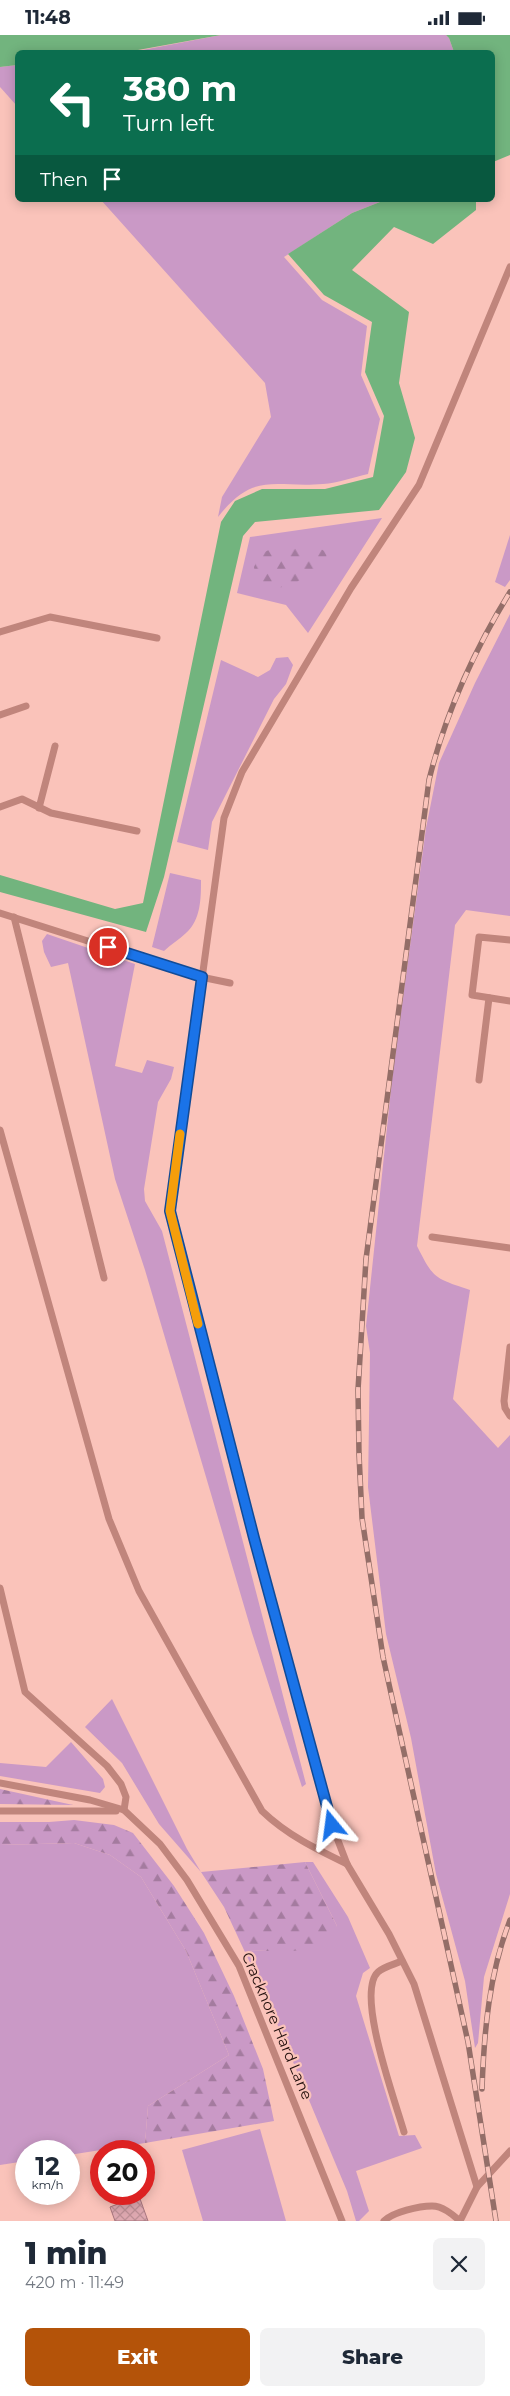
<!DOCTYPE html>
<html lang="en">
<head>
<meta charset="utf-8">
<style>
  body { margin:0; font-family:Montserrat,sans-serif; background:#f2f2f3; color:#1f2937; height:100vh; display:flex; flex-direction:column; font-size:19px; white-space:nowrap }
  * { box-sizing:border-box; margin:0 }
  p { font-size:16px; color:#747a83 }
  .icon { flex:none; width:28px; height:28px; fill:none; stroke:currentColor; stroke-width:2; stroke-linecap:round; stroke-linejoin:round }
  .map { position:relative; height:2186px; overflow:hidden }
  .details { display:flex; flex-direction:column; background:#fff; flex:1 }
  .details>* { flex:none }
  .banner { position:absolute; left:15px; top:15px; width:480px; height:152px; border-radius:8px; box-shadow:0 2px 12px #0003; background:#0b6e4f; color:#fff; overflow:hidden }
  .speed { position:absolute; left:15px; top:2105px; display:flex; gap:10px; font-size:25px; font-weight:700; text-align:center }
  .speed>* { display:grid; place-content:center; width:65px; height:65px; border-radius:50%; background:#fff; box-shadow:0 2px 12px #0003; line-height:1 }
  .speed small { font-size:12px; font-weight:400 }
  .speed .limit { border:8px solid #d22; background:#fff; color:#111 }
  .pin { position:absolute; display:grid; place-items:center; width:42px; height:42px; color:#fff; margin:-21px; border:2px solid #fff; border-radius:50%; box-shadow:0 1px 5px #0007 }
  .me { position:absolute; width:55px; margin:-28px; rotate:344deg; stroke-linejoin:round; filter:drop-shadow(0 0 4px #0008) }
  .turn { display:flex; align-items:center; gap:18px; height:105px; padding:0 25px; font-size:22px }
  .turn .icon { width:65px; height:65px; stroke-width:2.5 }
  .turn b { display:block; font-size:35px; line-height:42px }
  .then { display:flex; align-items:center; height:48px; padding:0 25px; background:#0003; gap:10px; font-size:19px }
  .round { display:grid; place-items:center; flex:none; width:52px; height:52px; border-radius:8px; background:#f2f2f3 }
  .head { display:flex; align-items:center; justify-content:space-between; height:85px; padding:0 25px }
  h1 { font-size:30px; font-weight:800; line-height:38px }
  .action { display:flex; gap:10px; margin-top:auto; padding:10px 25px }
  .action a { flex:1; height:58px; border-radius:8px; background:#b45309; color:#fff; font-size:20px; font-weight:800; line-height:58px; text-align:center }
  .action a+a { background:#f2f2f3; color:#1f2937 }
  .status { display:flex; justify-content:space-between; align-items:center; height:35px; padding:0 25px; background:#fff; direction:ltr }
  .status svg { height:14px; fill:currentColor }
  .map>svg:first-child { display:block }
</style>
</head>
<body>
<div class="status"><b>11:48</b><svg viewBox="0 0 49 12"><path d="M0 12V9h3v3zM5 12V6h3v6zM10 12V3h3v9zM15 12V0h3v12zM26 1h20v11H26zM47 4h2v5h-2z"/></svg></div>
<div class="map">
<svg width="510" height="2186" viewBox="0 0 510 2186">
  <defs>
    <pattern id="forest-firs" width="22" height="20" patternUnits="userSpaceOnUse" patternTransform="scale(1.25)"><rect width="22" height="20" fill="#ca99c6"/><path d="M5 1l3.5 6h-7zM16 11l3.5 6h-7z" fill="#a47b9f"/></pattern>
    <pattern id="building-cross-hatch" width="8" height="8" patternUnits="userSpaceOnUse" patternTransform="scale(1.25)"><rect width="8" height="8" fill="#dea8b0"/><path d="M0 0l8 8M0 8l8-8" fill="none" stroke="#be8f96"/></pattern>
  </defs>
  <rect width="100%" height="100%" fill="#fac3ba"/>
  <!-- grass -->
  <g fill="#ca99c6">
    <path d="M221,0H446L449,3L454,17L127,18Z"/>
    <path d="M17,30V71L0,52V32Z"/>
    <path d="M101,165H385L352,178L284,222L322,265L367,291L361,340L380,384L368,439C354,442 338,448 323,449C273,453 254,436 218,482L222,462L271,382L265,348Z"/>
    <path d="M382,483L308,598L286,570L237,558L250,502Z"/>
    <path d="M510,500V545L505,552L495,547Z"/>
    <path d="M510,579V881L466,875L455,890L417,1211C434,1245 435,1243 470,1255L453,1364L498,1413L510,1400V1859L484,1942L478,2008L475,2013L465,1946L436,1839L411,1703L386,1599L368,1452L370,1318L366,1291L392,1045L426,793L439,728L475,648Z"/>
    <path d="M288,622L293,630L286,649L274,664L212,787L208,815L177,807L221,625L258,642L270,635L276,623Z"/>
    <path d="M170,838L201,845C201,863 201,885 186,898C179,905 171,909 164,916L152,912Z"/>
    <path d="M47,899L135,929L115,1031L142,1038L147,1025L174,1032L171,1044L158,1067L144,1154L145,1166L162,1196L306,1749L302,1752L252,1598L145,1235L115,1144L68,928L51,932L44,917L42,906Z"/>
    <path d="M112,1664L187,1814L201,1837L159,1789L122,1728L85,1692Z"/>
    <path d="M71,1707L103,1744L105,1752L100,1758L0,1741V1728L46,1732Z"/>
    <path d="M74,1808L110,1820L141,1842L186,1916L229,2020L148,2071L145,2108L69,2120V2116H26V2126L0,2130V1810Z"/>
    <path d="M305,1827H313L348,1882L370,1933L363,1938L356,1961L399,2101L415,2100L422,2113L356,2136L369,2176L359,2186H356L347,2156L263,1955L244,1915L292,1916L337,1891Z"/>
    <path d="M260,2094L286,2186H203L182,2115Z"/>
  </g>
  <!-- forest -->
  <g fill="url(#forest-firs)">
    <path d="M312,510L327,517L326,527C296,544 292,563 256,545L254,532L260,519L271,514Z"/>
    <path d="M0,1754L73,1770L0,1769Z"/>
    <path d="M74,1785L114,1790L133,1798L174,1851L204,1898L234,1961L263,2034L274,2086L145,2108L148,2071L229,2020L186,1916L141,1842L110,1820L74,1808L0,1810V1787H49Z"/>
    <path d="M305,1827L337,1891C323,1925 274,1915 244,1915L224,1872L201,1837Z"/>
  </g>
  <!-- water -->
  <g fill="#72b47e">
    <path d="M0,0H221L127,17L18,18L17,30L0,32Z"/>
    <path d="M446,0H510V120L493,127L492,18L454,17L449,3Z"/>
    <path d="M385,165H476V175L433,209L394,192L352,235L409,277L399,348L415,403L406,437L379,475L255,487L243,501L164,842L146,897L0,857V840L115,874L143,868L221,487L235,466L262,454H325L373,442L384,381L365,337L372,287L324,260L288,219L352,178Z"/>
  </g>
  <!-- building -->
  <path fill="url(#building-cross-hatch)" stroke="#a7757d" d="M139,2161L148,2186H115L110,2172Z"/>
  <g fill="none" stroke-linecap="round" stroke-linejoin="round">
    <!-- service -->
    <g stroke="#c0857c" stroke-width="7">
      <path d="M0,597L50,582L157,603"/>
      <path d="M0,680L26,671"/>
      <path d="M0,772L22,764L51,778L137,796"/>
      <path d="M39,773L55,711"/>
      <path d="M0,878L201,942L230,948"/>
      <path d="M14,882L104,1243"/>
      <path d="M510,905L479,902L472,960L510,966"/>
      <path d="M479,1045L489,963"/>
      <path d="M0,1095L109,1484L139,1556L262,1776C287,1800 316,1814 347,1829"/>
      <path d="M432,1202L510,1213"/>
      <path d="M510,1312L504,1366L505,1373L510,1381"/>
      <path d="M0,1553L25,1657L107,1731L121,1749L126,1762L124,1775"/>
      <path d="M0,1748L90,1765L124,1775L160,1809L187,1845L239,1931L342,2186"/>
      <path d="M0,1776H116"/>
      <path d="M402,1926C395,1929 383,1932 378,1937C355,1958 396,2068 404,2097"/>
      <path d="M477,2152L510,2116"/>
      <path d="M384,2186C393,2177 419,2171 432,2171C443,2171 453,2180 460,2186"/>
      <path d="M460,2186L477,2152L414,1949L389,1899L347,1829L332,1790L300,1677L244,1466L170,1177L224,783L242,737L351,553L419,450L510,232"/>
    </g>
    <!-- rail casing -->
    <g stroke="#946e68" stroke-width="5.5">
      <g id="rail">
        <path d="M482,2054C484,1997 489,1939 510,1885"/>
        <path d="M496,2186L468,2007L383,1622L362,1483L359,1419L358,1355L366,1224L429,745C445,680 475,614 510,557"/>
      </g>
    </g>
    <!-- rail -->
    <use href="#rail" stroke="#fac3ba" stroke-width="4" stroke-dasharray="11" stroke-linecap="butt"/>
  </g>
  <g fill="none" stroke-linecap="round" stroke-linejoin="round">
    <!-- route casing -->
    <g stroke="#114b97" stroke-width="12">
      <path id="route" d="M108,912L202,942L170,1176L254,1503L332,1790"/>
    </g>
    <!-- route -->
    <use href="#route" stroke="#1a73e8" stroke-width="9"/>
    <!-- slow -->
    <path stroke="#f59e0b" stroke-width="9" d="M180,1099L170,1176L198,1289"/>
  </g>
  <g text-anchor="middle" stroke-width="4.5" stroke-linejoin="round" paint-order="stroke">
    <!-- street labels -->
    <g font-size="15" fill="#200e0b" stroke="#fac3ba">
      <text transform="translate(277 1991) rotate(67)" y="5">Cracknore Hard Lane</text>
    </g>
  </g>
</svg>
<div class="speed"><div>12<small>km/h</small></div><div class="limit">20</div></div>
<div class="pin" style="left:108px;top:912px;background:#d93025"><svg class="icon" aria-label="arrive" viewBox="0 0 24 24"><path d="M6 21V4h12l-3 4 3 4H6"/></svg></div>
<svg class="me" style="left:332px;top:1790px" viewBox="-20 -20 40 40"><path d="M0-17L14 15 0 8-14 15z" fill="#1a73e8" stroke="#fff" stroke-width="4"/></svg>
<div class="banner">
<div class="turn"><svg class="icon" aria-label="left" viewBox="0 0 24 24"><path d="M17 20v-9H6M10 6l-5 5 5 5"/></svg><div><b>380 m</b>Turn left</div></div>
<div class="then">Then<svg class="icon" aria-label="arrive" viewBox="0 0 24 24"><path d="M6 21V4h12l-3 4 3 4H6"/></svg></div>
</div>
</div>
<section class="details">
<div class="head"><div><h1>1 min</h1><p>420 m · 11:49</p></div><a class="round"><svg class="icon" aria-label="close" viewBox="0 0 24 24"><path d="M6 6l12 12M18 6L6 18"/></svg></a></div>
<div class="action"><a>Exit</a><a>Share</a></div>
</section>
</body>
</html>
